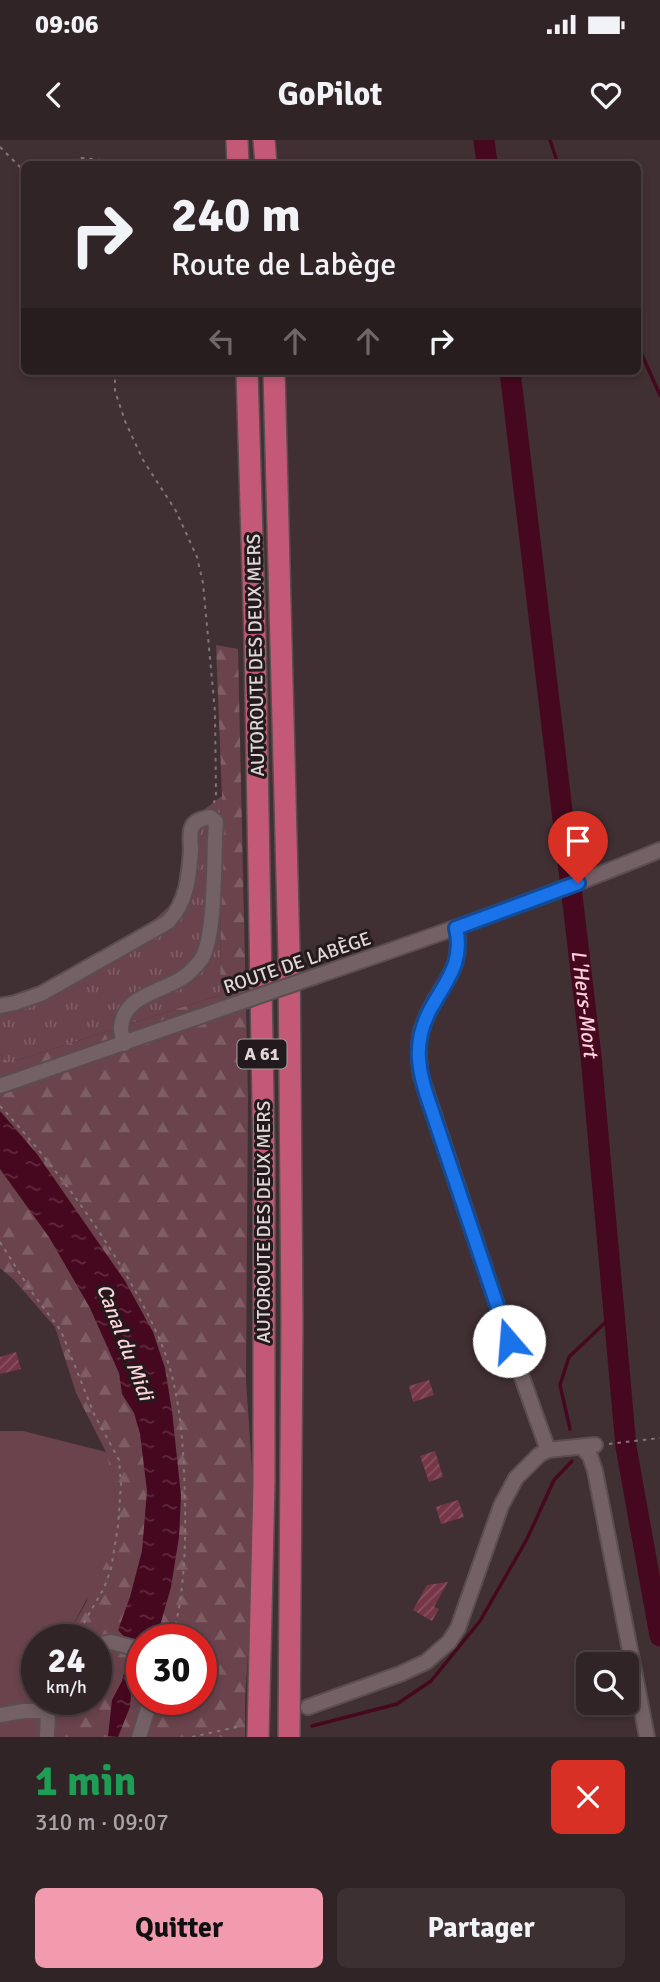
<!DOCTYPE html>
<html lang="fr">
<head>
<meta charset="utf-8">
<style>
  body { margin:0; font-family:Signika,sans-serif; background:#3d3032; color:#f1f3f6; height:100vh; display:flex; flex-direction:column; font-size:26px; white-space:nowrap }
  * { box-sizing:border-box; margin:0 }
  p { font-size:23px; color:#a8a4a7 }
  .icon { flex:none; width:38px; height:38px; fill:none; stroke:currentColor; stroke-width:2; stroke-linecap:round; stroke-linejoin:round }
  .map { position:relative; height:1597px; overflow:hidden }
  .drawer { display:flex; flex-direction:column; background:#312426; flex:1 }
  .drawer>* { flex:none }
  .banner { position:absolute; left:21px; top:21px; width:620px; height:214px; border-radius:10px; box-shadow:0 4px 10px #0003,0 0 0 2px #4c4143; background:#312426; color:#f1f3f6; overflow:hidden }
  .tools { position:absolute; left:576px; top:1512px; display:grid; gap:14px }
  .tools a { display:grid; place-items:center; width:63px; height:63px; border-radius:10px; background:#312426; box-shadow:0 4px 10px #0003,0 0 0 2px #4c4143; font-size:35px }
  .speed { position:absolute; left:21px; top:1484px; display:flex; gap:14px; font-size:35px; font-weight:700; text-align:center }
  .speed>* { display:grid; place-content:center; width:91px; height:91px; border-radius:50%; background:#312426; box-shadow:0 4px 10px #0003,0 0 0 2px #4c4143; line-height:1 }
  .speed small { font-size:18px; font-weight:400 }
  .speed .limit { border:10px solid #d22; background:#fff; color:#111 }
  .pin { position:absolute; display:grid; place-items:center; width:60px; height:60px; color:#fff; margin:-72px -30px; border-radius:50% 50% 50% 0; rotate:-45deg; box-shadow:0 0 7px #0007 }
  .pin .icon { rotate:45deg }
  .me { position:absolute; width:77px; margin:-38px; rotate:342deg; stroke-linejoin:round; filter:drop-shadow(0 0 5px #0008) }
  .turn { display:flex; align-items:center; gap:24px; height:147px; padding:0 35px; font-size:32px }
  .turn .icon { width:91px; height:91px; stroke-width:2.5 }
  .turn b { display:block; font-size:49px; line-height:60px }
  .lanes { display:flex; align-items:center; height:66px; padding:0 35px; background:#0003; justify-content:center; gap:35px; direction:ltr }
  .lanes .off { opacity:.35 }
  .round { display:grid; place-items:center; flex:none; width:74px; height:74px; border-radius:10px; background:#3d3032 }
  .headline { display:flex; align-items:center; justify-content:space-between; height:119px; padding:0 35px }
  h1 { font-size:42px; font-weight:700; line-height:52px; color:#1e9e55 }
  .action { display:flex; gap:14px; margin-top:auto; padding:14px 35px }
  .action a { flex:1; height:80px; border-radius:10px; background:#f29aae; color:#111; font-size:28px; font-weight:700; line-height:80px; text-align:center }
  .action a+a { background:#3d3032; color:#f1f3f6 }
  .status { display:flex; justify-content:space-between; align-items:center; height:49px; padding:0 35px; background:#312426; direction:ltr }
  .status svg { height:19px; fill:currentColor }
  header { display:flex; justify-content:space-between; align-items:center; height:91px; padding:0 35px; background:#312426; font-size:32px; font-weight:700 }
  .map>svg:first-child { display:block }
</style>
</head>
<body>
<div class="status"><b>09:06</b><svg viewBox="0 0 49 12"><path d="M0 12V9h3v3zM5 12V6h3v6zM10 12V3h3v9zM15 12V0h3v12zM26 1h20v11H26zM47 4h2v5h-2z"/></svg></div>
<header><svg class="icon" aria-label="back" viewBox="0 0 24 24"><path d="M15 5l-7 7 7 7"/></svg>GoPilot<svg class="icon" aria-label="heart" viewBox="0 0 24 24"><path d="M12 20l-8-8c-3-5 5-10 8-4 3-6 11-1 8 4z"/></svg></header>
<div class="map">
<svg width="660" height="1597" viewBox="0 0 660 1597">
  <defs>
    <pattern id="grass-tufts" width="24" height="20" patternUnits="userSpaceOnUse" patternTransform="scale(1.75)"><rect width="24" height="20" fill="#6a434c"/><path d="M3 7l-1-3M5 7V3M7 7l1-3M15 17l-1-3M17 17v-4M19 17l1-3" fill="none" stroke="#7f5d65"/></pattern>
    <pattern id="forest-firs" width="22" height="20" patternUnits="userSpaceOnUse" patternTransform="scale(1.75)"><rect width="22" height="20" fill="#6a434c"/><path d="M5 1l3.5 6h-7zM16 11l3.5 6h-7z" fill="#7f5d65"/></pattern>
    <pattern id="water-ripples" width="26" height="14" patternUnits="userSpaceOnUse" patternTransform="scale(1.75)"><rect width="26" height="14" fill="#46081f"/><path d="M2 4q2-2 4 0t4 0M15 11q2-2 4 0t4 0" fill="none" stroke="#602b3f"/></pattern>
    <pattern id="building-hatch" width="6" height="6" patternUnits="userSpaceOnUse" patternTransform="scale(1.75)"><rect width="6" height="6" fill="#763647"/><path d="M-1 1l2-2M0 6l6-6M5 7l2-2" fill="none" stroke="#895261"/></pattern>
  </defs>
  <rect width="100%" height="100%" fill="#413033"/>
  <!-- grass -->
  <path fill="url(#grass-tufts)" d="M222,656L220,855L9,923L0,914V868L18,856L74,828L154,780L177,759L197,675Z"/>
  <!-- forest -->
  <path fill="url(#forest-firs)" fill-rule="evenodd" d="M216,505L238,509L248,958L246,1240L256,1389L245,1560V1597H39L42,1559H96V1500H65L87,1461L106,1312L76,1253L55,1187L14,1140L0,1128V914L9,923L220,855L222,656ZM142,1500H201V1559H142Z"/>
  <!-- park -->
  <path fill="#6a434c" d="M0,1291H23L106,1312L116,1354L107,1421L65,1500H37V1559H42L39,1597H0Z"/>
  <!-- water -->
  <path fill="url(#water-ripples)" d="M0,971L37,1014L125,1141L153,1192L165,1228L172,1271L181,1356L179,1397L171,1447L160,1486L153,1500H142V1510L138,1519L132,1544L130,1567L118,1597L108,1596L112,1560L122,1541L128,1516V1501L118,1490L130,1457L142,1411L147,1351L140,1294L134,1273L122,1254L119,1233L90,1168L49,1097L0,1029Z"/>
  <g fill="none" stroke-linecap="round" stroke-linejoin="round">
    <!-- stream -->
    <g stroke="#46081f" stroke-width="3.5">
      <path d="M550,0L558,24"/>
      <path d="M637,204L660,255"/>
      <path d="M570,1289L560,1245L569,1217L614,1174"/>
      <path d="M312,1586L397,1564L431,1541L480,1481L527,1399L554,1340L572,1321"/>
    </g>
    <!-- river -->
    <g stroke="#46081f" stroke-width="21">
      <path d="M484,0L487,24"/>
      <path id="s1" d="M510,231L591,916L626,1307L660,1496"/>
    </g>
  </g>
  <!-- building -->
  <g fill="url(#building-hatch)">
    <path d="M16,1212L21,1229L0,1234V1217Z"/>
    <path d="M429,1240L434,1255L413,1262L409,1246Z"/>
    <path d="M435,1311L443,1337L429,1342L420,1316Z"/>
    <path d="M458,1360L464,1377L441,1384L436,1367Z"/>
    <path d="M448,1442L434,1467L439,1469L432,1481L413,1470L427,1445Z"/>
  </g>
  <g fill="none" stroke-linecap="round" stroke-linejoin="round">
    <!-- minor casing -->
    <g stroke="#5b4d50" stroke-width="18">
      <g id="minor">
        <path d="M456,788C466,831 437,846 424,883C417,900 418,918 421,936L509,1201L548,1310"/>
        <path d="M328,832C440,794 551,755 660,710"/>
        <path d="M0,866L15,863L41,854L168,782C187,762 189,737 191,710C191,704 189,693 192,687C195,680 203,679 210,677L216,682C213,712 217,799 200,821C196,826 191,832 185,836C164,852 123,854 121,888C121,893 123,899 124,904"/>
        <path d="M0,946L221,869"/>
        <path d="M582,1307L590,1316L595,1331L647,1597"/>
        <path d="M96,1505L111,1502L142,1510"/>
        <path d="M308,1567L400,1534L426,1522L449,1502L458,1488L501,1366L516,1338L539,1315L548,1310L595,1305"/>
        <path d="M0,1575L24,1571H48"/>
        <path d="M47,1596L48,1571L53,1559"/>
        <path d="M139,1597L151,1559"/>
      </g>
    </g>
    <!-- highway casing -->
    <g stroke="#5b4d50" stroke-width="24">
      <g id="highway">
        <path d="M237,0L238,24"/>
        <path d="M264,0L266,24"/>
        <path d="M247,231L255,500L264,1019V1343L258,1597"/>
        <path d="M274,231L289,813L292,1181L289,1597"/>
      </g>
    </g>
    <!-- path -->
    <g stroke="#847678" stroke-width="2" stroke-dasharray="3.5 5" stroke-linecap="butt">
      <path d="M0,7L24,31"/>
      <path d="M65,24L81,18L139,24"/>
      <path d="M149,24L163,21L196,23"/>
      <path d="M115,231V251L125,281L143,320L176,371L197,417L203,443L215,572L216,654L214,663"/>
      <path d="M0,966C50,1020 93,1078 129,1140C144,1166 159,1194 168,1222C182,1267 184,1317 185,1363C186,1409 184,1455 172,1500"/>
      <path d="M0,1102L31,1151L61,1191L94,1274L119,1320L121,1344L118,1386L111,1429L104,1448L74,1500"/>
      <path d="M609,1304L660,1298"/>
      <path d="M192,1597L241,1586"/>
    </g>
    <!-- minor -->
    <use href="#minor" stroke="#746165" stroke-width="14"/>
    <!-- highway -->
    <use href="#highway" stroke="#c45977" stroke-width="21"/>
    <!-- minor-bridge casing -->
    <g stroke="#5b4d50" stroke-width="18" stroke-linecap="butt">
      <path id="minor-bridge" d="M221,869L328,832"/>
    </g>
    <!-- minor-bridge -->
    <use href="#minor-bridge" stroke="#746165" stroke-width="14"/>
  </g>
  <g fill="none" stroke-linecap="round" stroke-linejoin="round">
    <!-- route casing -->
    <g stroke="#114b97" stroke-width="18">
      <path id="route" d="M509,1201L426,953C420,933 416,914 421,894C430,853 467,834 456,788L578,743"/>
    </g>
    <!-- route -->
    <use href="#route" stroke="#1a73e8" stroke-width="12"/>
  </g>
  <g text-anchor="middle" stroke-width="6" stroke-linejoin="round" paint-order="stroke">
    <!-- shield labels -->
    <rect fill="#221a1c" stroke="#a89ea0" stroke-width="2" x="237.5" y="899.5" width="49" height="29" rx="5"/>
    <g font-size="18" font-weight="bold" fill="#e1d6d8">
      <text x="262" y="920">A 61</text>
    </g>
    <!-- street labels -->
    <g font-size="19" fill="#e1d6d8" stroke="#221a1c">
      <text transform="translate(255 515) rotate(-91)" y="7">AUTOROUTE DES DEUX MERS</text>
      <text transform="translate(297 822) rotate(-19)" y="7">ROUTE DE LABÈGE</text>
      <text transform="translate(263 1082) rotate(-90)" y="7">AUTOROUTE DES DEUX MERS</text>
    </g>
    <!-- water labels -->
    <g font-size="21" font-style="italic" fill="#fcd1da" stroke="#221a1c">
      <text dy="7" stroke="none"><textPath href="#s1" startOffset="637">L'Hers-Mort</textPath></text>
      <text transform="translate(125 1202) rotate(69)" y="7">Canal du Midi</text>
    </g>
  </g>
</svg>
<div class="tools">
<a><svg class="icon" aria-label="search" viewBox="0 0 24 24"><circle cx="10" cy="10" r="6"/><path d="M15 15l6 6"/></svg></a>
</div>
<div class="speed"><div>24<small>km/h</small></div><div class="limit">30</div></div>
<div class="pin" style="left:578px;top:743px;background:#d93025"><svg class="icon" aria-label="arrive" viewBox="0 0 24 24"><path d="M6 21V4h12l-3 4 3 4H6"/></svg></div>
<svg class="me" style="left:509px;top:1201px" viewBox="-20 -20 40 40"><circle r="19" fill="#fff"/><path d="M0-13L10 11 0 6-10 11z" fill="#1a73e8"/></svg>
<div class="banner">
<div class="turn"><svg class="icon" aria-label="right" viewBox="0 0 24 24"><path d="M7 20v-9h11M14 6l5 5-5 5"/></svg><div><b>240 m</b>Route de Labège</div></div>
<div class="lanes"><svg class="icon off" aria-label="left" viewBox="0 0 24 24"><path d="M17 20v-9H6M10 6l-5 5 5 5"/></svg><svg class="icon off" aria-label="ahead" viewBox="0 0 24 24"><path d="M12 20V5M6 11l6-6 6 6"/></svg><svg class="icon off" aria-label="ahead" viewBox="0 0 24 24"><path d="M12 20V5M6 11l6-6 6 6"/></svg><svg class="icon" aria-label="right" viewBox="0 0 24 24"><path d="M7 20v-9h11M14 6l5 5-5 5"/></svg></div>
</div>
</div>
<section class="drawer">
<div class="headline"><div><h1>1 min</h1><p>310 m · 09:07</p></div><a class="round" style="background:#d93025;color:#fff"><svg class="icon" aria-label="close" viewBox="0 0 24 24"><path d="M6 6l12 12M18 6L6 18"/></svg></a></div>
<div class="action"><a>Quitter</a><a>Partager</a></div>
</section>
</body>
</html>
